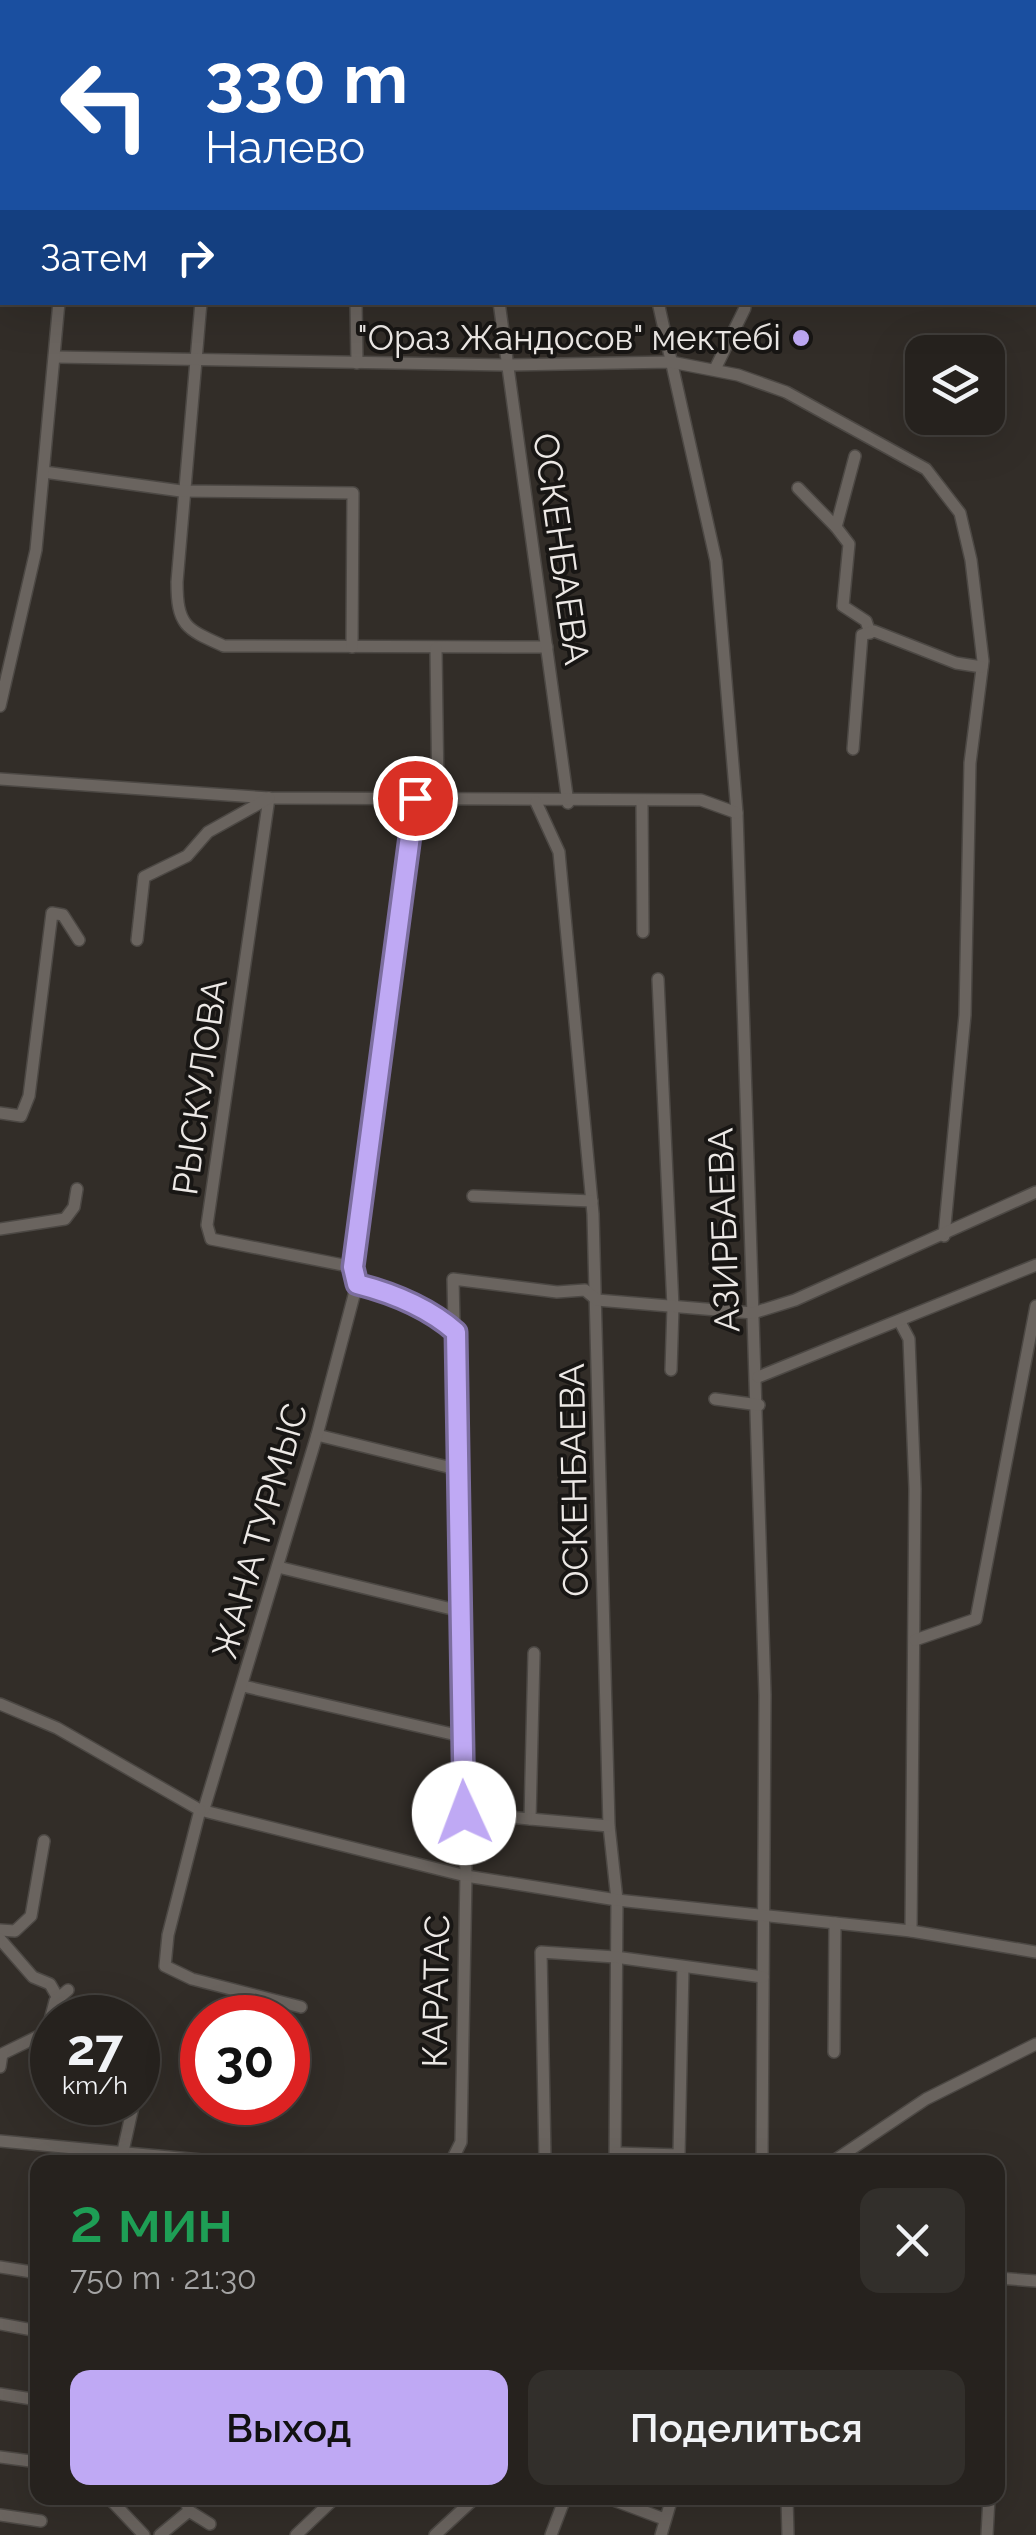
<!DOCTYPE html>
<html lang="ru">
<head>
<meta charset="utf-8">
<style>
  body { margin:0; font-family:Raleway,sans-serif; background:#322f2b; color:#f1f3f6; height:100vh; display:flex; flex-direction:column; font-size:38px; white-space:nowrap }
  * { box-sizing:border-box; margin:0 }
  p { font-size:32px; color:#a4a4a4 }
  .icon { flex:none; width:55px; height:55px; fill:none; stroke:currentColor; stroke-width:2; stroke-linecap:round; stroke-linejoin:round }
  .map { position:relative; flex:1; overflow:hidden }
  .sheet { position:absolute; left:30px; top:2155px; width:975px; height:350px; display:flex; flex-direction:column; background:#26221e; border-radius:20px; box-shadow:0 10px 40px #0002,0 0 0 2px #423f3c }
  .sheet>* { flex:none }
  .hud { position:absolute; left:0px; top:0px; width:1038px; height:305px; box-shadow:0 10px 40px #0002,0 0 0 2px #423f3c; background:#1a4fa0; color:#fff; overflow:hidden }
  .fabs { position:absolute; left:905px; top:335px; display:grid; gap:20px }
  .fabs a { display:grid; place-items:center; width:100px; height:100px; border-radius:20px; background:#26221e; box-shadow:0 10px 40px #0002,0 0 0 2px #423f3c; font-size:50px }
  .speed { position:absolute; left:30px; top:1995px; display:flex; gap:20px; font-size:50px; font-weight:700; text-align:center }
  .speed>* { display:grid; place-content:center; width:130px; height:130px; border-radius:50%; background:#26221e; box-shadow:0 10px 40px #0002,0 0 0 2px #423f3c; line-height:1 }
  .speed small { font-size:25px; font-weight:400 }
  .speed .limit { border:15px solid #d22; background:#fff; color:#111 }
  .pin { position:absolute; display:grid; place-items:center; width:85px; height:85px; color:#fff; margin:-42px; border:5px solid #fff; border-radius:50%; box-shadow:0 2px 10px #0007 }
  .me { position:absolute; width:110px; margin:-55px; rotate:358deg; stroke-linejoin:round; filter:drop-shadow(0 0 8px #0008) }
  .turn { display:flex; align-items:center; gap:35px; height:210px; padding:0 40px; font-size:45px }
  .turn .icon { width:130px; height:130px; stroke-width:2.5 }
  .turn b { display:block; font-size:70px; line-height:85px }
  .then { display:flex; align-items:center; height:95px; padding:0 40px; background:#0003; gap:20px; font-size:38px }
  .round { display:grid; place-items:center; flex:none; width:105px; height:105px; border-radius:20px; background:#322f2b }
  .head { display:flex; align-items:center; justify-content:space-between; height:170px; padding:0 40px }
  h1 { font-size:60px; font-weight:600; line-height:75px; color:#1e9e55 }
  .primary-button { display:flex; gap:20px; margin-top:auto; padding:20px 40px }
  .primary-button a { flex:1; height:115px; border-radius:20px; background:#bfa9f4; color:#111; font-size:40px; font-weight:600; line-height:115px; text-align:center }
  .primary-button a+a { background:#322f2b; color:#f1f3f6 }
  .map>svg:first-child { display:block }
</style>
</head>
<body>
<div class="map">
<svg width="1036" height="2535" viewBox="0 0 1036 2535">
  <rect width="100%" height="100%" fill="#322d28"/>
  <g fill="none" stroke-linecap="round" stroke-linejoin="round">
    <!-- street casing -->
    <g stroke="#4c4844" stroke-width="14">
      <g id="street">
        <path d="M350,0L351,2"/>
        <path d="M467,0V2"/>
        <path d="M629,0V2"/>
        <path d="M86,2L87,0"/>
        <path d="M225,2V0"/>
        <path d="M0,193L2,195"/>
        <path d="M201,302L177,582C177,626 186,629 224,646L547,647"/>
        <path d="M356,302L357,363"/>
        <path d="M499,302L568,803"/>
        <path d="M658,302L716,561L737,813L765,1695L762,2162"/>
        <path d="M56,357L506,365L671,362L738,375L786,392L926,469L960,513L971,560L983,661L970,763L965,1015L944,1236"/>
        <path d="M715,369L745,308"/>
        <path d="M855,456L836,527L849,544L843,606L866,621L870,633"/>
        <path d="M44,472L181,491L353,493L352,647"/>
        <path d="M798,488L836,527"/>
        <path d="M436,648L438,796"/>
        <path d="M0,706L36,550L59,302"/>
        <path d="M853,749L862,635L874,631L956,663L982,667"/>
        <path d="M0,779L269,798L701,800L737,813"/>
        <path d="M269,798L207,1225L211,1239L353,1267"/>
        <path d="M536,802L559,852L593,1214L609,1826L617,1900L615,2162"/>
        <path d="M642,803L643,932"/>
        <path d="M137,940L144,877L187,856L208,832L269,798"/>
        <path d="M658,979L673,1307L671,1370"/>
        <path d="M0,1113L21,1116L29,1096L52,913L63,915L79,940"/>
        <path d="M473,1196L592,1201"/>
        <path d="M0,1229L65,1219L74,1207L77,1189"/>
        <path d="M357,1284C392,1294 429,1308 456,1332"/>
        <path d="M900,1322L909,1339L915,1489L911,1931"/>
        <path d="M758,1377L1036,1265"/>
        <path d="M715,1399L759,1405"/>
        <path d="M317,1435L456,1469"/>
        <path d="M278,1567L460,1611"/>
        <path d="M915,1640L976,1619L1036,1306"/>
        <path d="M243,1686L461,1736"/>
        <path d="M0,1704L57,1728L200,1810L466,1876L617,1900L911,1931L1036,1952"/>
        <path d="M204,1809L317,1435L357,1284L353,1267L415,799"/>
        <path d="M200,1810L168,1935L165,1966L192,1979L301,2007"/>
        <path d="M464,1813L530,1819L534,1653"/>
        <path d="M530,1819L609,1826"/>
        <path d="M0,1930L15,1931L31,1916L44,1841"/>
        <path d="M0,1939L33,1977L50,1984L58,1998"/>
        <path d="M52,2035L47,2032L55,2001L68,1990"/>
        <path d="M834,2052L835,1923"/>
        <path d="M0,2067L2,2054L47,2032"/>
        <path d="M0,2141L222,2162"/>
        <path d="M123,2151L134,2102"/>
        <path d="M617,2153L679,2155L683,1967"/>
        <path d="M545,2158L541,1952L615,1957L763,1977"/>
        <path d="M451,2162L461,2142L466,1876L453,1279L557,1292L585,1290L597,1300L753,1313L795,1300L1036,1192"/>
        <path d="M832,2162L926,2099L1036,2044"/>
        <path d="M0,2267L38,2273"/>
        <path d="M998,2278L1036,2281"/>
        <path d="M0,2324L38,2331"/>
        <path d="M998,2330L1000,2278"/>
        <path d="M0,2394L38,2400"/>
        <path d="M0,2457L38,2462"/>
        <path d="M109,2498L144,2535"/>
        <path d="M185,2498L189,2511L210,2524"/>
        <path d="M608,2498L664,2519"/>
        <path d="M787,2498L788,2535"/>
        <path d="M0,2515L41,2521"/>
        <path d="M160,2535L189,2511"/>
        <path d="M296,2535L335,2498"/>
        <path d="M435,2535L475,2498"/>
        <path d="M551,2535L565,2498"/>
        <path d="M661,2535L672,2498"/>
        <path d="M987,2535L989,2498"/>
      </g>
    </g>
    <!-- street -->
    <use href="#street" stroke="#6a645f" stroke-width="11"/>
  </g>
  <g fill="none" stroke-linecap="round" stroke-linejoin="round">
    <!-- route casing -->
    <g stroke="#7c6e9f" stroke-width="25">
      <path id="route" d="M415,798L353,1267L357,1284C392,1293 429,1308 456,1332L464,1813"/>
    </g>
    <!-- route -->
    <use href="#route" stroke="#bfa9f4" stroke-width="18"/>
  </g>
  <!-- markers -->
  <circle fill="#bfa9f4" stroke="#181614" stroke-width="4" cx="801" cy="338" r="10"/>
  <g text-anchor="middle" stroke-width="8" stroke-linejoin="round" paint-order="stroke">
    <!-- poi labels -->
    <g font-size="35" fill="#ece8e5" stroke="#181614" text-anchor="end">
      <text x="781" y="350">"Ораз Жандосов" мектебі</text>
    </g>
    <!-- street labels -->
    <g font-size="35" fill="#ece8e5" stroke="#181614">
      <text transform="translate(561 549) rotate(82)" y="12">ОСКЕНБАЕВА</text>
      <text transform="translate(200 1087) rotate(-82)" y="12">РЫСКУЛОВА</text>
      <text transform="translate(724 1230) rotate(-92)" y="12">АЗИРБАЕВА</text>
      <text transform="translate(574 1480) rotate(-91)" y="12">ОСКЕНБАЕВА</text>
      <text transform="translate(260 1531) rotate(-74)" y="12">ЖАНА ТУРМЫС</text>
      <text transform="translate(436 1991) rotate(-89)" y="12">КАРАТАС</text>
    </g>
  </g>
</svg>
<div class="fabs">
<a><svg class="icon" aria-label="layers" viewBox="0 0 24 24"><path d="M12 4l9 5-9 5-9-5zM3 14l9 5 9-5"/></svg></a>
</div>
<div class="speed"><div>27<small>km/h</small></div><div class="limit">30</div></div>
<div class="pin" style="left:415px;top:798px;background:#d93025"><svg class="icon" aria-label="arrive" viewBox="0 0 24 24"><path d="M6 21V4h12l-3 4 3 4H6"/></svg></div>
<svg class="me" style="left:464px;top:1813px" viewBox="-20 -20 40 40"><circle r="19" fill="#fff"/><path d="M0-13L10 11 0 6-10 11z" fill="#bfa9f4"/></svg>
<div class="hud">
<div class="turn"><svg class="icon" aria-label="left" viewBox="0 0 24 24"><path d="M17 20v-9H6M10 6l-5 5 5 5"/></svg><div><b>330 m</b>Налево</div></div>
<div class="then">Затем<svg class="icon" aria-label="right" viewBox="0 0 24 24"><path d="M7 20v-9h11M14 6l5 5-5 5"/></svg></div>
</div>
<section class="sheet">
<div class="head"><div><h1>2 мин</h1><p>750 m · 21:30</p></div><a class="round"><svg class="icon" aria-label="close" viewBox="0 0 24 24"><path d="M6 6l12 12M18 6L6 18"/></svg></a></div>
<div class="primary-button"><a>Выход</a><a>Поделиться</a></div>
</section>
</div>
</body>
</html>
